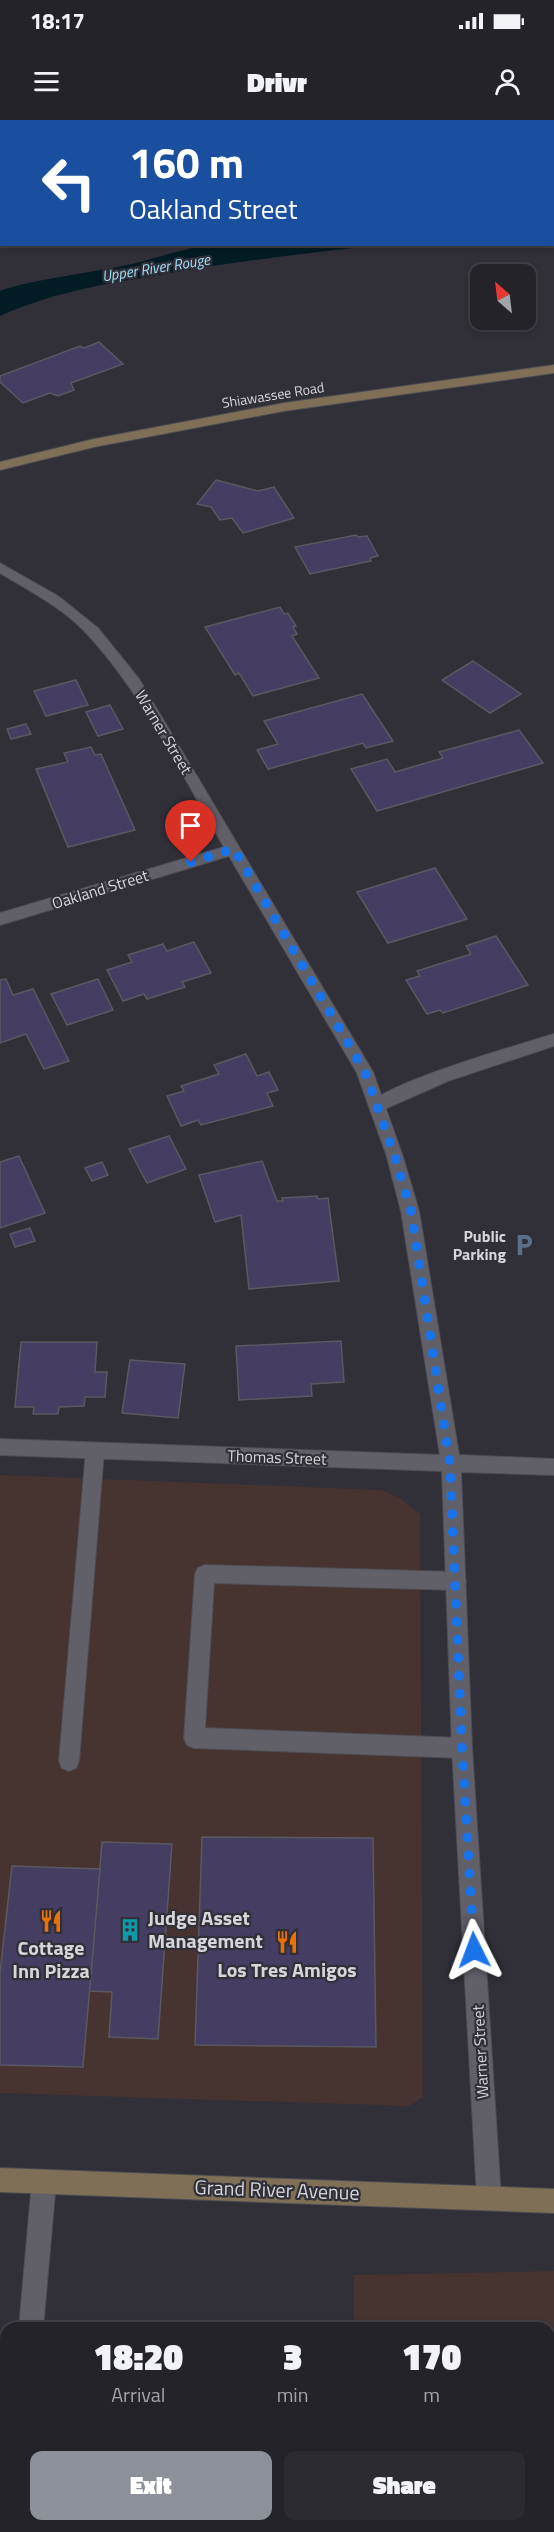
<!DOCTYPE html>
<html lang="en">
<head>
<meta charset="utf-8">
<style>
  body { margin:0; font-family:"Titillium Web",sans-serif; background:#2d2b32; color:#f1f3f6; height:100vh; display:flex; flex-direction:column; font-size:22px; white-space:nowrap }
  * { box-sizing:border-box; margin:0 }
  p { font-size:20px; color:#a3a4a8 }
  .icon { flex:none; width:33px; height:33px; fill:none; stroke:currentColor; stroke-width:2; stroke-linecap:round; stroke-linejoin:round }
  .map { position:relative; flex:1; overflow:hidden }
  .panel { position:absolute; left:0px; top:2202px; width:555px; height:210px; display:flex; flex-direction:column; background:#25232a; border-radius:18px 18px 0 0; box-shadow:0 3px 9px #0003,0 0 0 2px #424047 }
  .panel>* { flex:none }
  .hud { position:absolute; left:0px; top:0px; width:555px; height:126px; box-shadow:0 3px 9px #0003,0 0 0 2px #424047; background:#1a4fa0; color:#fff; overflow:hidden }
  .needle { width:39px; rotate:332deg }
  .fabs { position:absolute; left:470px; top:144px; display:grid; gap:12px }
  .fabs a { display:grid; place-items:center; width:66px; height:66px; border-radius:12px; background:#25232a; box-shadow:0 3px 9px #0003,0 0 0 2px #424047; font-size:30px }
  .pin { position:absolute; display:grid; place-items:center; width:51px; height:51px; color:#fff; margin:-62px -26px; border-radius:50% 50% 50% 0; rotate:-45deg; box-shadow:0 0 6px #0007 }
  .pin .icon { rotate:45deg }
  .me { position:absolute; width:66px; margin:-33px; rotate:357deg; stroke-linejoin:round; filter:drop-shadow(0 0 4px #0008) }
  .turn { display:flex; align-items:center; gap:21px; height:126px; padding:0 30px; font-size:27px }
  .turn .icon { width:78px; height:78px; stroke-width:2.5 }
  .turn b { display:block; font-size:42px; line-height:51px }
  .eta { display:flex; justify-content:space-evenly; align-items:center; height:102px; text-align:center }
  .eta b { font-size:36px; font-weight:800; line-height:42px }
  .button { display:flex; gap:12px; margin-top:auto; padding:12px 30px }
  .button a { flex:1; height:69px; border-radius:12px; background:#8c9099; color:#fff; font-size:24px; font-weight:800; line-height:69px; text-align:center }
  .button a+a { background:#2d2b32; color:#f1f3f6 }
  .status { display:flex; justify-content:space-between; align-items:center; height:42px; padding:0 30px; background:#25232a; direction:ltr }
  .status svg { height:16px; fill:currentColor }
  header { display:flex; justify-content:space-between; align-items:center; height:78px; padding:0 30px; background:#25232a; font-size:27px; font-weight:800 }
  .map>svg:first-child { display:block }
</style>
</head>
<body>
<div class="status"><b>18:17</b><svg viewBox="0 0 49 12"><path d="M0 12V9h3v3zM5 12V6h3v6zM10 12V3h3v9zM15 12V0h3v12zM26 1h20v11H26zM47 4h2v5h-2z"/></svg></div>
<header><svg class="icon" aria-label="menu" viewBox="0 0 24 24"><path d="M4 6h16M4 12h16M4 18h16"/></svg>Drivr<svg class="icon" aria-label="person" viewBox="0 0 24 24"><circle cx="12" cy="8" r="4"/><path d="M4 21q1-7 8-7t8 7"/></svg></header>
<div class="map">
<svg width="554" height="2412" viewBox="0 0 554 2412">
  <rect width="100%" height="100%" fill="#312f38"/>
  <!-- commercial -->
  <g fill="#473330">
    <path d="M0,1355L382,1370L401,1379L420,1394L423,1977L409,1986L0,1973Z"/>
    <path d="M554,2151V2412H355V2406H549V2208H354V2155Z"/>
  </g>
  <!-- water -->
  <path fill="#021b25" d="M218,124L380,125C306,133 232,142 158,155C104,164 51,173 0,196V171L5,169C47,157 90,153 132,144C161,137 188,127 218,124Z"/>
  <!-- building -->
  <g fill="#453d62" stroke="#5a5962" stroke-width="1.5">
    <path d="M99,222L123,244L71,263L74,270L58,276L50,273L23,283L0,262V256L80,226L84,228Z"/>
    <path d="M216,360L258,371L274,367L294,398L243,413L232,398L220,400L211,387L197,384Z"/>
    <path d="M356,415L358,417L367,416L378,436L370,438L371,441L310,454L295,427Z"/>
    <path d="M280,487L284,494L288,493L296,506L293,507L297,514L292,516L319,558L253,576L239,553L235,555L205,507Z"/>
    <path d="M473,541L521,574L490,593L442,560Z"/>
    <path d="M76,560L88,585L46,596L34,571Z"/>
    <path d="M362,574L393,621L366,628L363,623L268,649L257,630L278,624L264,601Z"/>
    <path d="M110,585L123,609L98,616L86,592Z"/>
    <path d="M26,604L31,614L11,619L7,609Z"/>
    <path d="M519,610L543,643L377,691L351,649L387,639L395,652L443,638L439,632Z"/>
    <path d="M91,627L95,635L101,634L135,710L68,727L36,649L68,642L64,633Z"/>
    <path d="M435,748L467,799L388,823L357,772Z"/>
    <path d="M496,816L528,865L443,893L440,890L427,894L406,860L420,856L417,851L471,834L466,826Z"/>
    <path d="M194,822L211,853L182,862L185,867L147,879L144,874L123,881L107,850L132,842L128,835L163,824L167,831Z"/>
    <path d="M6,859L13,875L33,869L69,941L44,949L26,914L0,923V860Z"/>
    <path d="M98,859L113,890L67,905L51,874Z"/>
    <path d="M246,934L257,956L269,952L278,970L267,973L273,986L201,1005L198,1000L181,1006L167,976L184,971L181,966L219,954L214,945Z"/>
    <path d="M169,1016L186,1049L147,1063L129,1029Z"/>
    <path d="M19,1036L45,1093L0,1108V1042Z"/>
    <path d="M262,1041L277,1081H283L282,1078L317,1076L318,1079L328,1078L339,1161L249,1169L241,1095L215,1102L199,1055Z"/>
    <path d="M102,1042L108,1055L92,1061L85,1048Z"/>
    <path d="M30,1108L35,1121L15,1127L10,1114Z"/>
    <path d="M341,1221L344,1262L311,1264L312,1276L239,1280L236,1226Z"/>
    <path d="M21,1222H97L95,1252H107L105,1277H85L84,1286L59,1287L58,1294H33L34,1287H15Z"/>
    <path d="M130,1240L185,1244L178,1298L122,1293Z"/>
    <path d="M202,1717L373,1718L376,1927L195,1925Z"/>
    <path d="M102,1722L172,1724L158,1919L109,1917L112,1872L89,1871Z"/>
    <path d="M12,1746L100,1749L83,1947L0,1945V1853Z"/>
    <path d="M549,2240H554V2412H395V2406H549Z"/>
    <path d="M71,2406H223V2412H70Z"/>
  </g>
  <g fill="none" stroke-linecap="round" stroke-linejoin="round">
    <!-- lane casing -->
    <g stroke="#4e4d53" stroke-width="2">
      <g id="lane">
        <path d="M554,914V926L448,961L378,992L372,990L370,985C381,964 525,923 554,914Z"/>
        <path d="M95,1323L102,1325L104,1331L79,1641L76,1648L69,1651L62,1648L59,1641L86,1331L88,1325Z"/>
        <path d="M205,1445L456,1452L463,1455L466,1461L463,1467L456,1470L214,1463L205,1608L462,1618L469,1621L472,1628L469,1635L462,1638L194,1628L187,1625L184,1618L195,1454L198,1448Z"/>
        <path d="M44,2050L52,2054L56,2062L43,2208H19L32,2062L36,2054Z"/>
        <path d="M6,2303V2337L0,2339V2305Z"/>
        <path d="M259,2406H285L286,2412H260Z"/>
      </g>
    </g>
    <!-- street casing -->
    <g stroke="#4e4d53" stroke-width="2">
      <path id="street" d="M0,443L58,476L98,508L139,559L373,952L403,1037L419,1091L459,1335L554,1339V1355L461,1352L472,1628L501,2078L497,2086L489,2090L481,2086L477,2078L452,1628L442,1351L0,1335V1319L440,1335L401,1091L387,1037L357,953L229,736L0,805V793L224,727C183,657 143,575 89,516C65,489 30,471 0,453Z"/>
    </g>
    <!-- secondary casing -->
    <g stroke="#4e4d53" stroke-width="2">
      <g id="secondary">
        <path d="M49,0H67L48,2Z"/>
        <path d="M503,0H516L517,2H504Z"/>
        <rect x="0" y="7" width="2" height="6"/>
        <path d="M554,245V253L284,291L94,327L0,350V342L94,319L284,283Z"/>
        <path d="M0,2048L554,2069V2093L0,2072Z"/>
      </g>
    </g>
    <!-- lane -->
    <use href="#lane" fill="#616069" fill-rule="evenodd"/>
    <!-- street -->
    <use href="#street" fill="#616069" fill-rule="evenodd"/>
    <!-- secondary -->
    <use href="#secondary" fill="#7e6f56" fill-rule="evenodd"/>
  </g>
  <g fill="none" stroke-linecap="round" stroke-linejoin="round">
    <!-- route -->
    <path stroke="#1a73e8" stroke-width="10" stroke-dasharray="0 18" d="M191,742L234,729L365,952L395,1037L411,1091L450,1344L462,1628L474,1830"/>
  </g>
  <!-- icons -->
  <defs>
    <g id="parking-bare" transform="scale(1.8)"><path d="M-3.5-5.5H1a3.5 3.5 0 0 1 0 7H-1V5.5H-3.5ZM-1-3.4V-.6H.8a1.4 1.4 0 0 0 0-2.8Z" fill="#5c6f8a" stroke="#312f38" stroke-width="2.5" paint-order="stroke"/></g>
    <g id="restaurant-bare" transform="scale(1.8)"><path d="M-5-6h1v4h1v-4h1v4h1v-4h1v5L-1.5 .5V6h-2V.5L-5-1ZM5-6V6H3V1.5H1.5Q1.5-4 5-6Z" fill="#e8710a" stroke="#312f38" stroke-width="2.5" paint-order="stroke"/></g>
    <g id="building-bare" transform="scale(1.8)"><path d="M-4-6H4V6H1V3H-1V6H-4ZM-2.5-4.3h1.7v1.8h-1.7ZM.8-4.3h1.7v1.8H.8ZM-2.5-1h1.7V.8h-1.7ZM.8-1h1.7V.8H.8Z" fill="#0f9aa8" stroke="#312f38" stroke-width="2.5" paint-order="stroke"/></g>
  </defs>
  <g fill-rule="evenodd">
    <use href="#parking-bare" x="524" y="1125"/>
    <use href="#restaurant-bare" x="51" y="1801"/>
    <use href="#building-bare" x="130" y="1810"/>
    <use href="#restaurant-bare" x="287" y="1822"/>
  </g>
  <g text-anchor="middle" stroke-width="4.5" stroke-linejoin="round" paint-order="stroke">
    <!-- far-street labels -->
    <g font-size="14" fill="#d5d5da" stroke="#312f38">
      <text transform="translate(273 275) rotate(-9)" y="5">Shiawassee Road</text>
    </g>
    <!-- far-water labels -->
    <g font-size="15" font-style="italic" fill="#9fdef8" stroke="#312f38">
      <text transform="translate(156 148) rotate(-9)" y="5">Upper River Rouge</text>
    </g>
    <!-- street labels -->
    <g font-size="16" fill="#d5d5da" stroke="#312f38">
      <text transform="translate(164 612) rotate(59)" y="6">Warner Street</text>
      <text transform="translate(100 769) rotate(-17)" y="6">Oakland Street</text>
      <text transform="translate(277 1337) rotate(2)" y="6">Thomas Street</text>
      <text transform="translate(480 1932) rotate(-93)" y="6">Warner Street</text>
    </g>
    <!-- poi labels -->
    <g font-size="16" font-weight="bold" fill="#d5d5da" stroke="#312f38" text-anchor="end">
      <text x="506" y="1122">Public<tspan x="506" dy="18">Parking</tspan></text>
    </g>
    <!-- near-poi labels -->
    <g font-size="20" font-weight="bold" fill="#d5d5da" stroke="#312f38">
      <text x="148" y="1805" text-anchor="start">Judge Asset<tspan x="148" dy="23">Management</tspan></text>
      <text x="51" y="1835">Cottage<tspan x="51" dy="23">Inn Pizza</tspan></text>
      <text x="287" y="1857">Los Tres Amigos</text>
    </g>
    <!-- near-street labels -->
    <g font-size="20" fill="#d5d5da" stroke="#312f38">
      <text transform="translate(277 2070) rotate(2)" y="7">Grand River Avenue</text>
    </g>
  </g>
</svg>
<div class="fabs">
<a><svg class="needle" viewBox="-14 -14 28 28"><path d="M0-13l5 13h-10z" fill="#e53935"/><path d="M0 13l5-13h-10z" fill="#a3a4a8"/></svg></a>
</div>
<div class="pin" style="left:191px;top:742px;background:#d93025"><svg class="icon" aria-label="arrive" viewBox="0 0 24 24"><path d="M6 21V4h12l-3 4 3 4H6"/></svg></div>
<svg class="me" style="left:474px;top:1830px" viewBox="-20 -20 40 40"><path d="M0-17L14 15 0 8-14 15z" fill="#1a73e8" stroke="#fff" stroke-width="4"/></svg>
<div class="hud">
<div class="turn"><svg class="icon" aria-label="left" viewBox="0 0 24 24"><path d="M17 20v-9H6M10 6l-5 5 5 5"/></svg><div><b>160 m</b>Oakland Street</div></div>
</div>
<section class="panel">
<div class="eta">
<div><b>18:20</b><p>Arrival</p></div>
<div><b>3</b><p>min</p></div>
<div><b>170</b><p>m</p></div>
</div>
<div class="button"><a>Exit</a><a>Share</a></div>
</section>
</div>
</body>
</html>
